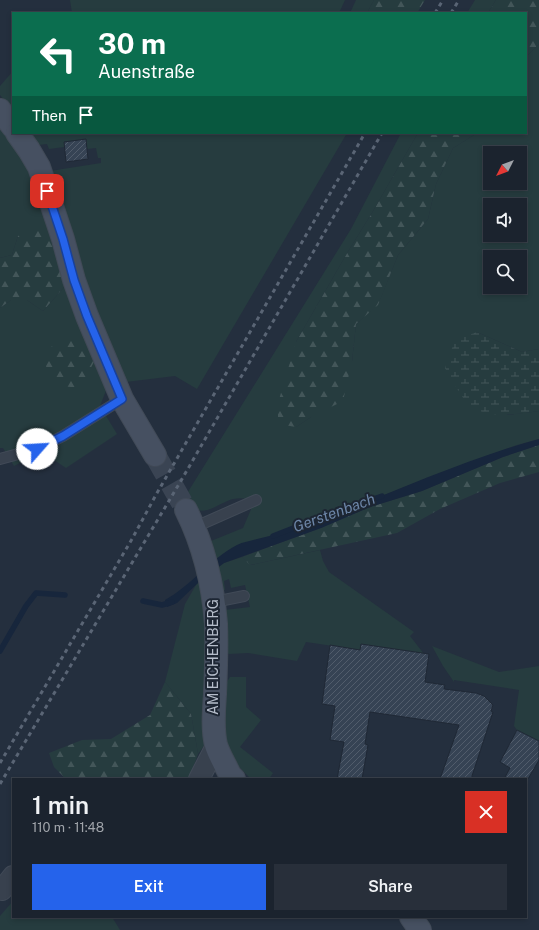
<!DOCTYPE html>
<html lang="en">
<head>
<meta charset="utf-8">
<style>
  body { margin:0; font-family:"Public Sans",sans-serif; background:#282f3a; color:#f1f3f6; height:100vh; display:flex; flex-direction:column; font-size:15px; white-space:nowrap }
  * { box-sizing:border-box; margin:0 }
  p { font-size:13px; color:#a0a4aa }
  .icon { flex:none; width:22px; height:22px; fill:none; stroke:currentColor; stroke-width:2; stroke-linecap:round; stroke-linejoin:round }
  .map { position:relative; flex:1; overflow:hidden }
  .side { position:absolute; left:12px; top:778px; width:515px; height:140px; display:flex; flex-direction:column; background:#1b232e; border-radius:0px; box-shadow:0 2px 6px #0003,0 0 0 1px #39404a }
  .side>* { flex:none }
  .top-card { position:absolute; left:12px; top:12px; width:515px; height:122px; border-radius:0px; box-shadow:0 2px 6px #0003,0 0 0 1px #39404a; background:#0b6e4f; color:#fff; overflow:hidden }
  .needle { width:26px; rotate:228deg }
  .controls { position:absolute; left:483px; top:146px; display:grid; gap:8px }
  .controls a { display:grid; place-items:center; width:44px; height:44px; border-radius:0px; background:#1b232e; box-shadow:0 2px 6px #0003,0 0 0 1px #39404a; font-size:20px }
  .pin { position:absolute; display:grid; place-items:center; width:34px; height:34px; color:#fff; margin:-17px; border-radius:8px; box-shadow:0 2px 6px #0006 }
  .me { position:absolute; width:44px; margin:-22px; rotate:64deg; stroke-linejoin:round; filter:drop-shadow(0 0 3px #0008) }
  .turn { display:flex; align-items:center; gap:14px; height:84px; padding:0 20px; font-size:18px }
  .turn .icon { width:52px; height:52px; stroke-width:2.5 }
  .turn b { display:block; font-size:28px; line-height:34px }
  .then { display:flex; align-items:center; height:38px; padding:0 20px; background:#0003; gap:8px; font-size:15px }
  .round { display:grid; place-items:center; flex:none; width:42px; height:42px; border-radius:0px; background:#282f3a }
  .head { display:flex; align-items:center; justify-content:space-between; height:68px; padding:0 20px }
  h1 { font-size:24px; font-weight:600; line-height:30px }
  .button { display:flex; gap:8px; margin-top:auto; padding:8px 20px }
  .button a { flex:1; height:46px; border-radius:0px; background:#2563eb; color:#fff; font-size:16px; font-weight:600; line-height:46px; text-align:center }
  .button a+a { background:#282f3a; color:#f1f3f6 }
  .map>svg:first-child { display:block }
</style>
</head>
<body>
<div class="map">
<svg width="539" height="930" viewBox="0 0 539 930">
  <defs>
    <pattern id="forest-firs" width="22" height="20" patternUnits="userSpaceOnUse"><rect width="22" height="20" fill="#263c3f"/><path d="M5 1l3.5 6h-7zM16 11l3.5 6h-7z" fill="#435659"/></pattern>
    <pattern id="wetland-marsh" width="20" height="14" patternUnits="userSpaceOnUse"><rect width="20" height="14" fill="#263c3f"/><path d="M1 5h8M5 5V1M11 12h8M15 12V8" fill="none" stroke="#435659"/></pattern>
    <pattern id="building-hatch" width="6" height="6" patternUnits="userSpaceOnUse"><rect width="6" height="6" fill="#364354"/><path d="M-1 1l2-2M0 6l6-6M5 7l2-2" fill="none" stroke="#515c6b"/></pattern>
  </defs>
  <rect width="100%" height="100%" fill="#242f3e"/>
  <!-- green -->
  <g fill="#263c3f" fill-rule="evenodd">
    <path d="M70,0H345L339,13H72Z"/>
    <path d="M356,0H374L367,13H350Z"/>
    <path d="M475,0H496L488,13H467Z"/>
    <path d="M539,44V349L522,352L477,332L507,415L539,411V439L517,445L451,469L305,526L238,545L216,559L211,541L243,528L255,500C248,499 241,497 233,499C222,501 203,519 192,506C190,503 188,498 186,495L351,229L401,133H418L372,213L349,250L296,342V427L311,417L352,361L356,324L378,304L398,255L428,219L436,184L453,148L477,133H526V57ZM490,153H520V183H490ZM490,205H520V235H490ZM490,257H520V287H490Z"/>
    <path d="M13,71V111L0,95V86Z"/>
    <path d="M0,124L36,178L50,232L18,236L12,255L0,258Z"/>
    <path d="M30,133H347L197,389L175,376L126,382L100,327L50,171L101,163V158H98L96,148L87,149L86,140L64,142V147L49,149L47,144L38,145Z"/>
    <path d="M65,286L107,388L100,406L117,434L66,468L42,452L14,466L3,448H0V308L11,300H27L43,311Z"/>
    <path d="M320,550L323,561L329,572L414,632L410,636L424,654L360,650L306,642L297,661L248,653L229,654L224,651L225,610L250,607L245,585L231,588L229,579L224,581L225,590L220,591V581L221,579L218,567L224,563L242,557L251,565Z"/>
    <path d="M200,581L205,592L206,743L198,754L191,714L165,682L185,604L196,585Z"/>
    <path d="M432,646L499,672L539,666V741L517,730L514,726L519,690L454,680V682L443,666Z"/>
    <path d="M230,677H246V707L261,720L240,747L273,773L269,779H251L233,761L223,736V688Z"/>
    <path d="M13,901V917H112L120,930H0V916Z"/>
  </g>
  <!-- forest -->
  <g fill="url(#forest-firs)">
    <path d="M374,0H425L417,13H367Z"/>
    <path d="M496,0H539V44L526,57V13H488Z"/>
    <path d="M418,133H477L453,148L436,184L428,219L398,255L378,305L356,324L352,361L343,401L311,417L296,427L278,424V403L296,342L349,250L372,213Z"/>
    <path d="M36,223L42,225L50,232L65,286L43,311L27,300H11L0,308V258L12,255L18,236Z"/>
    <path d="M69,338L86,340L95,360L80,388L52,385L46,366L47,349Z"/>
    <path d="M539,445V472L500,483L440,509L397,533L250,565L242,557L321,528L370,507L422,491L503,457Z"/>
    <path d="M165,682L191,714L198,754L189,779H66L54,767L49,753L82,740L111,739L150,715Z"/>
  </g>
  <!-- wetland -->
  <path fill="url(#wetland-marsh)" d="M477,332L522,352L539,349V411C517,414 489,420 469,405C463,400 450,376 445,368L455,340Z"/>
  <!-- water -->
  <path fill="#17263c" d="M539,439V445L503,457L422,491L370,507L321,528L224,563L200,581L177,603L167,607L165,600C192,585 210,559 237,545C243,542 251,541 257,539C274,535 291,531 307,525C384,497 459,461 539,439Z"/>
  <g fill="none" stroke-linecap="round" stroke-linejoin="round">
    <!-- stream -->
    <g stroke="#17263c" stroke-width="5.5">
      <path d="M273,536L324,516L382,496"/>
      <path d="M143,601L162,605L172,602"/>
      <path d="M0,651L26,606L36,593L65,595"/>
    </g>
  </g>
  <!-- building -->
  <g fill="url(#building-hatch)" stroke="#1f2835">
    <path d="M86,139L88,159L66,162L64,142Z"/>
    <path d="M361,644L429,654L425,682L445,685L444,689L476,693L484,696L493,705L491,711L493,712L471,779H440L459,725L370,712L365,744L368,745L362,779H337L344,742L330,740L335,706L322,704L330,645L360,650Z"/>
    <path d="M517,730L539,741V760L528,779H504L510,768L500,762Z"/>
  </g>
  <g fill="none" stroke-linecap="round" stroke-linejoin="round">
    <!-- secondary-tunnel -->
    <path stroke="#3a4453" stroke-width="22" stroke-dasharray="22 11" stroke-linecap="butt" d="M155,455L186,510"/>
    <!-- lane casing -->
    <g stroke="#414a57" stroke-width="12">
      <g id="lane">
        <path d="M0,459L37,449L63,436L122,399"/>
        <path d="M195,527L256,500"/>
        <path d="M214,602L244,596"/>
      </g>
    </g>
    <!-- street casing -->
    <g stroke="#414a57" stroke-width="22">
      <g id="street">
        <path d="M199,779L216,746"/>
        <path d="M2,890L13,876"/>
      </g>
    </g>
    <!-- secondary casing -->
    <g stroke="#414a57" stroke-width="24">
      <g id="secondary">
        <path d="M0,110L13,127"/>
        <path d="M17,133L29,150L39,167L63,239L74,280L87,316L122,399L155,455"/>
        <path d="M186,510C204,546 213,584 216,624C217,647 216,671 215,694C214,710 212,728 216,745C219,755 226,766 230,775L234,779"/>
        <path d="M411,917L420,930"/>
      </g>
    </g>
    <!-- lane -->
    <use href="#lane" stroke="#38414e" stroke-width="10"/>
    <!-- street -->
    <use href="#street" stroke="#38414e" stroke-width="20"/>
    <!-- secondary -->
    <use href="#secondary" stroke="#465061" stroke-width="22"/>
    <!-- rail -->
    <g stroke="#5a6575" stroke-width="3" stroke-dasharray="4 4" stroke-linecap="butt">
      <path d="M435,13L443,0"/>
      <path d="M451,13L459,0"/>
      <path d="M0,763L132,539L157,493L365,133"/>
      <path d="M0,784L182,479L382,133"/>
    </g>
  </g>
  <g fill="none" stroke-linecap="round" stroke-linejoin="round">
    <!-- route casing -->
    <g stroke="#184099" stroke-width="10">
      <path id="route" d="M37,449L63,436L122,399L87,316L74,280L63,239L47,191"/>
    </g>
    <!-- route -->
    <use href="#route" stroke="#2563eb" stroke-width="7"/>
  </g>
  <g text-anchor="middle" stroke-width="4" stroke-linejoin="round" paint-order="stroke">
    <!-- street labels -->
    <g font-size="14" fill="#b4bcc9" stroke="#1d2633">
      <text transform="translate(213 657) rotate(-90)" y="5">AM EICHENBERG</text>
    </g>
    <!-- water labels -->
    <g font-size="15" font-style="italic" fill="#6d86a8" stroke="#1d2633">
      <text transform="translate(334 513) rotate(-20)" y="5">Gerstenbach</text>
    </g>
  </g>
</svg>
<div class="controls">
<a><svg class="needle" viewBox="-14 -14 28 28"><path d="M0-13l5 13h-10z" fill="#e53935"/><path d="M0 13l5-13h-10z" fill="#a0a4aa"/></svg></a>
<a><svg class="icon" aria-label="sound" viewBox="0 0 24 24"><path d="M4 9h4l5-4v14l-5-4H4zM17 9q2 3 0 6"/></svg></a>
<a><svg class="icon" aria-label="search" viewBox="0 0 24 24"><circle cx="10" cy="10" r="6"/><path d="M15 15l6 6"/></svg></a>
</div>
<div class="pin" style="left:47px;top:191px;background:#d93025"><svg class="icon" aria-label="arrive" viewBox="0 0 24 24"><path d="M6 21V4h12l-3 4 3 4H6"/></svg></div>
<svg class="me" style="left:37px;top:449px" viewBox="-20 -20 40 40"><circle r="19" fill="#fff"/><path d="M0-13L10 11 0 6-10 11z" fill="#2563eb"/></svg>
<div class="top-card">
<div class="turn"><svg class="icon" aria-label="left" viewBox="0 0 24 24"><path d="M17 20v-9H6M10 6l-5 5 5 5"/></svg><div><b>30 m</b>Auenstraße</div></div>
<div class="then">Then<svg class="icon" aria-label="arrive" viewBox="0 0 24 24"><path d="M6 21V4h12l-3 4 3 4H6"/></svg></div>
</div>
<section class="side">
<div class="head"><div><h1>1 min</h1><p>110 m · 11:48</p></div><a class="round" style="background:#d93025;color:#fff"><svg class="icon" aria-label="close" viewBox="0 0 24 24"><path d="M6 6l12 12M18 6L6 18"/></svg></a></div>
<div class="button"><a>Exit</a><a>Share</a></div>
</section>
</div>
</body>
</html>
